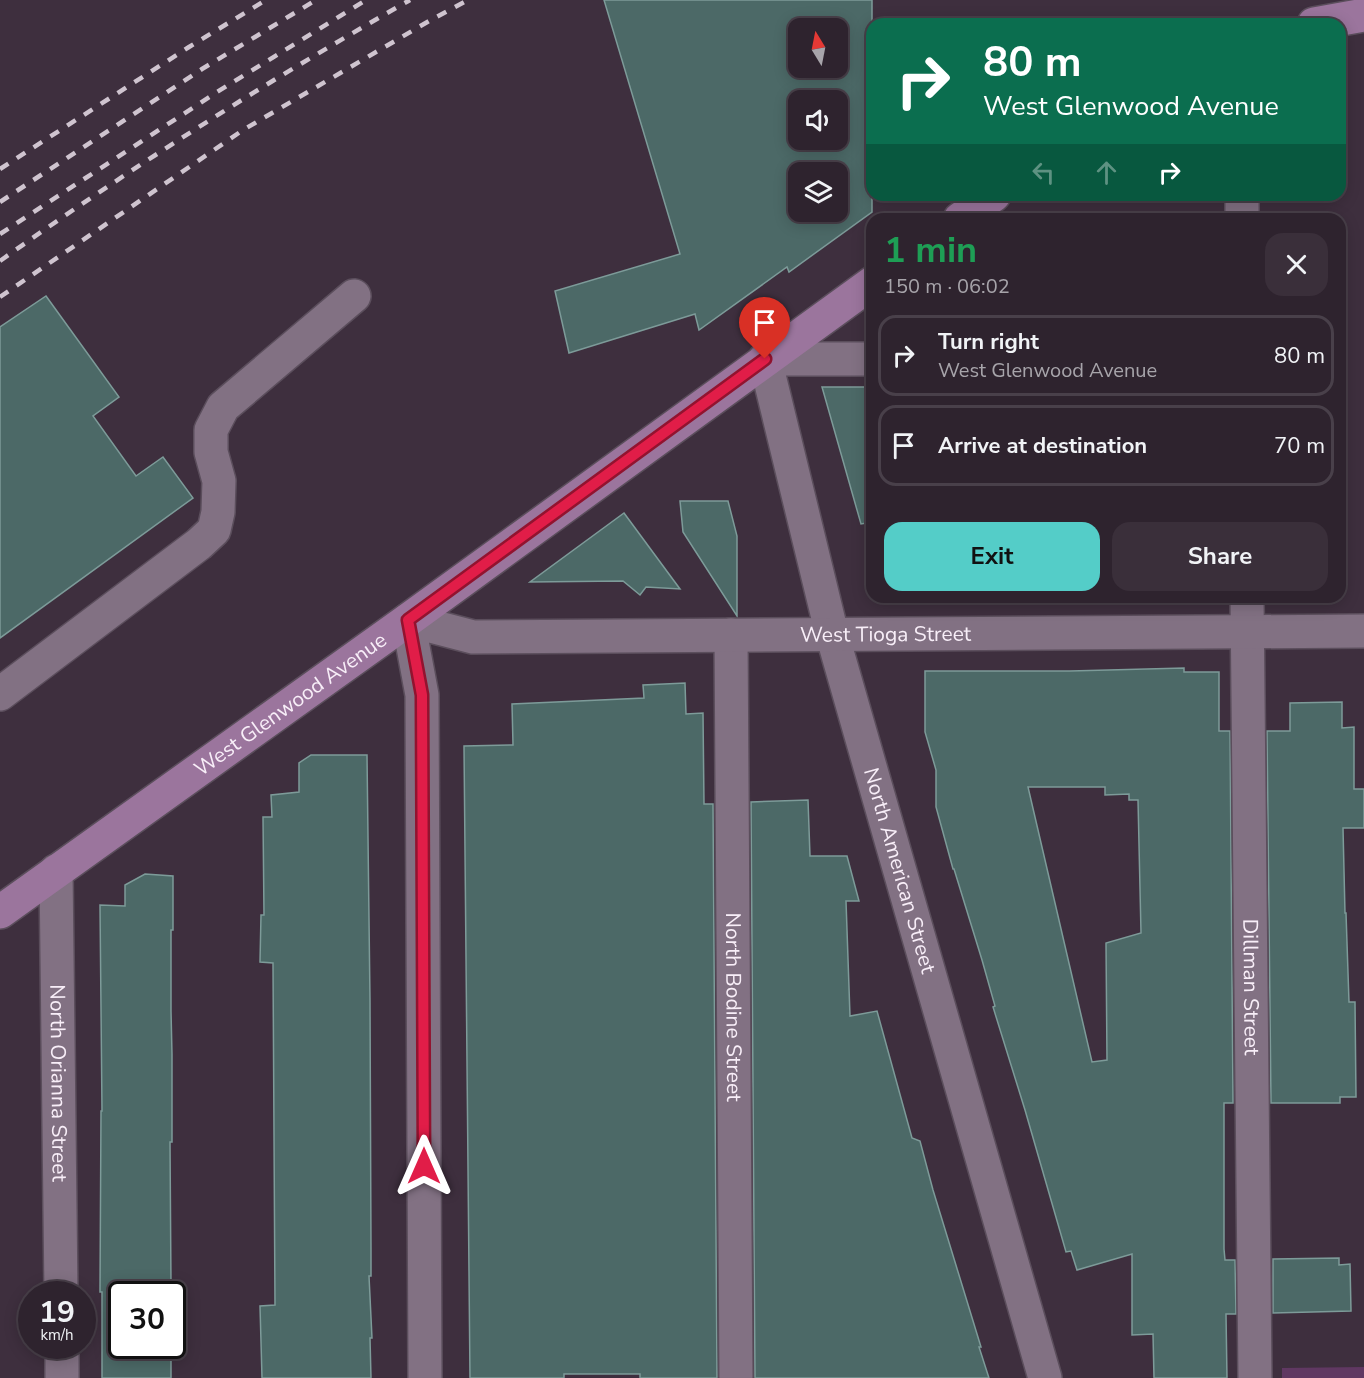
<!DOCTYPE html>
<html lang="en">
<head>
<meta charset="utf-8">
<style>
  body { margin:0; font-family:"Nunito Sans",sans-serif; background:#3a2f3a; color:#f1f3f6; height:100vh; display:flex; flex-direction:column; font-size:22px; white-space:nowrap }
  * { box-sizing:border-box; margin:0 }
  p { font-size:20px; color:#a7a4aa }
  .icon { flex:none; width:33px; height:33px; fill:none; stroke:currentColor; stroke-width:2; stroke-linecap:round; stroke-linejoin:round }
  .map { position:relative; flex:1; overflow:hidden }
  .drawer { position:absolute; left:866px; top:213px; width:480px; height:390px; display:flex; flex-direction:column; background:#2e232e; border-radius:18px; box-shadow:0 3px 15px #0003,0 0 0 2px #49404a }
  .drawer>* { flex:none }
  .banner { position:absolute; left:866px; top:18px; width:480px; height:183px; border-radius:18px; box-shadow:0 3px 15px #0003,0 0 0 2px #49404a; background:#0b6e4f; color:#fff; overflow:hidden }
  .needle { width:39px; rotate:350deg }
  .tools { position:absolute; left:788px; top:18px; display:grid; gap:12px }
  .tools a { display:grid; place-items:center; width:60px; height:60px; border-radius:12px; background:#2e232e; box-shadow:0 3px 15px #0003,0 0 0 2px #49404a; font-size:30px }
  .speed { position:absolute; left:18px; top:1281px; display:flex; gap:12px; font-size:30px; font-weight:700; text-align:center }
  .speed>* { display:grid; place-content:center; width:78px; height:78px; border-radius:50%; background:#2e232e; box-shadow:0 3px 15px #0003,0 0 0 2px #49404a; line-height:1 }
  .speed small { font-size:15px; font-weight:400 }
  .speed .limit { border:3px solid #111; border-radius:9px; background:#fff; color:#111 }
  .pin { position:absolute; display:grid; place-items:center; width:51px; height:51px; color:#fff; margin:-62px -26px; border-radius:50% 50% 50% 0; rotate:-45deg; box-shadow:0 0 6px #0007 }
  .pin .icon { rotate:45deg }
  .me { position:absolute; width:66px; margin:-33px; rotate:0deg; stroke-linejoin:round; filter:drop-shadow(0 0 4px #0008) }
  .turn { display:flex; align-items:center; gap:21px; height:126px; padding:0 18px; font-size:27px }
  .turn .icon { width:78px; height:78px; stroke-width:2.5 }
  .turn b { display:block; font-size:42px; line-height:51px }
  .lanes { display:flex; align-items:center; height:57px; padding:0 18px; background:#0003; justify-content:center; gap:30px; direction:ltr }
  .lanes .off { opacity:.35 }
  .round { display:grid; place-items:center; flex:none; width:63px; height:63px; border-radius:18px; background:#3a2f3a }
  .overview { display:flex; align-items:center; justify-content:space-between; height:102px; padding:0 18px }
  h1 { font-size:36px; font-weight:700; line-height:45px; color:#1e9e55 }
  .primary-button { display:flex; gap:12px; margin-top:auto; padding:12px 18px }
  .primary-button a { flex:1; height:69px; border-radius:18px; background:#54cdc8; color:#111; font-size:24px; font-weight:700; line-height:69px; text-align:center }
  .primary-button a+a { background:#3a2f3a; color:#f1f3f6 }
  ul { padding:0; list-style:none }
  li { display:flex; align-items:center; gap:18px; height:81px; margin:0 12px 9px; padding:0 6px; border:3px solid #49404a; border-radius:18px }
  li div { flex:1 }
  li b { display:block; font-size:22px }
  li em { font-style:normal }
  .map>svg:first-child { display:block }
</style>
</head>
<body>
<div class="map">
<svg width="1364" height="1378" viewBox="0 0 1364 1378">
  <rect width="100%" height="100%" fill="#3e2f3e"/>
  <!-- green -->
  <path fill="#603862" d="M1364,1367V1378H1282V1368Z"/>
  <!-- building -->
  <g fill="#4c6967" stroke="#7d9b99" stroke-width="1.5" fill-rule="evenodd">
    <path d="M604,0H872V212L789,272L787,267L699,330L695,314L569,353L555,291L680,254ZM798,28H837V68H798ZM798,100H837V140H798ZM798,172H837V212H798Z"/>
    <path d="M46,296L119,397L93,416L136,476L163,457L193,498L0,638V327Z"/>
    <path d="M822,387H872V522L861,524Z"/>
    <path d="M680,501H728L737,536V616L683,532Z"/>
    <path d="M624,513L680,589L646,587L640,595L623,581L530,582Z"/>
    <path d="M1184,668V672H1219V731H1230L1233,1103H1224V1249L1225,1260H1235L1236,1314H1226L1227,1378H1154L1153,1334L1132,1335V1254L1077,1270L1071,1251L1066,1252L1025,1110L993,1007L995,1006L982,960L954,869H953L936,807V770L925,732V671H1070ZM1028,787H1105V795L1129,794V800H1138L1141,933L1106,943L1107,1060L1092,1062Z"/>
    <path d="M685,683L686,714L703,713L704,804H713L717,1378H640V1374H564V1378H470L464,746L513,745L512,704L644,698L643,685Z"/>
    <path d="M1342,702V728L1354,727V789H1364V828H1343L1345,913H1346L1349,1002H1355L1356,1097H1340V1103H1271L1267,731H1290V703Z"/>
    <path d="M311,755H367L370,1000L371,1250V1276H369L372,1338H370L371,1378H262L260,1306L275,1305L273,963L260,962L261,915H264L263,817H272L271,795L299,792V763Z"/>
    <path d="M808,800L810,856H847L859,901H846L850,1016L877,1011L912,1138L920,1141L933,1190L981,1347H979L989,1378H755L751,802Z"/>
    <path d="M145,874L173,876V930H171V1011L172,1054V1142H170L171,1285L170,1294H122V1346H171V1378H102V1292H100L101,1111H102L100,905L125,906V885Z"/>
    <path d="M1339,1258V1265L1350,1264L1351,1311L1273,1313V1259Z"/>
  </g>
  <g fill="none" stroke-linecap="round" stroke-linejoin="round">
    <!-- minor casing -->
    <g stroke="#5b4e5c" stroke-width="36">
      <g id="minor">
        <path d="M1242,195V219"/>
        <path id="s1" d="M872,359H765L832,634L1045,1378"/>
        <path id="s2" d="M1247,597L1255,1378"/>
        <path id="s3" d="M731,635L736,1378"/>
        <path d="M0,694L199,544L214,530L218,512L219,481L211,452V430L223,407L354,296"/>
        <path id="s4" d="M56,871L61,1294"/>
        <path d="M62,1346V1378"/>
        <path id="s5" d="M425,1378L422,695L408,620L473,637L1364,631"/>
      </g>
    </g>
    <!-- major casing -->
    <g stroke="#5b4e5c" stroke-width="36">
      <g id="major">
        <path d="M1314,24L1364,15"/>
        <path d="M960,219L994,195"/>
        <path id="s6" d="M0,912L408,620L872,283"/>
      </g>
    </g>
    <!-- minor -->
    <use href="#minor" stroke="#827183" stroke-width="33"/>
    <!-- major -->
    <use href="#major" stroke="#9b759d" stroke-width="33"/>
    <!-- rail -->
    <g stroke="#cfc4cf" stroke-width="4.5" stroke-dasharray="10 10" stroke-linecap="butt">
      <path d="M0,169L189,47L266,0"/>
      <path d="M0,202L202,69L316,0"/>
      <path d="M0,234L217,92L366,0"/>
      <path d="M0,261C132,167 269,80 410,0"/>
      <path d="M0,297L243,130L429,21L468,0"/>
    </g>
  </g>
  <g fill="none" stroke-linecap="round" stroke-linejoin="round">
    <!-- route casing -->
    <g stroke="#92132f" stroke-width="15">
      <path id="route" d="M424,1166L422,695L408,620L765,359"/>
    </g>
    <!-- route -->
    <use href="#route" stroke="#e11d48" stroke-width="10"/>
  </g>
  <g text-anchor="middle" stroke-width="4.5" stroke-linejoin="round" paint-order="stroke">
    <!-- street labels -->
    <g font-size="21" fill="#f8eef8" stroke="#3e2f3e">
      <text dy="7" stroke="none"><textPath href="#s5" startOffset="1239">West Tioga Street</textPath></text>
      <text dy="7" stroke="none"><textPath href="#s6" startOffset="357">West Glenwood Avenue</textPath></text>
      <text dy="7" stroke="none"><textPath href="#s1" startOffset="636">North American Street</textPath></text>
      <text dy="7" stroke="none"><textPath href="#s2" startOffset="390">Dillman Street</textPath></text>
      <text dy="7" stroke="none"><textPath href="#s3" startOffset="372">North Bodine Street</textPath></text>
      <text dy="7" stroke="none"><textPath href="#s4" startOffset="212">North Orianna Street</textPath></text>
    </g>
  </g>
</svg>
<div class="tools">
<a><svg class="needle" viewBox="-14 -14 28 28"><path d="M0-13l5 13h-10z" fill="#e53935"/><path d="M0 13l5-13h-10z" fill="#a7a4aa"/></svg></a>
<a><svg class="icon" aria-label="sound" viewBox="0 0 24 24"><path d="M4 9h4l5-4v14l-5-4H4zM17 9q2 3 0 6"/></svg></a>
<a><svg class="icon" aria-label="layers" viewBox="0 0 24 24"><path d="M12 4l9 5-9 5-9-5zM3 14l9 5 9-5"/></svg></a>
</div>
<div class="speed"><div>19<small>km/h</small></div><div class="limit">30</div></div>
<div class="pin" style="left:765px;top:359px;background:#d93025"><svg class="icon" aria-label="arrive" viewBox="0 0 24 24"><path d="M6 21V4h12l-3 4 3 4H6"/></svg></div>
<svg class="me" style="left:424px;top:1166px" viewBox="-20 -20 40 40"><path d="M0-17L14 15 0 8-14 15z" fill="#e11d48" stroke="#fff" stroke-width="4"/></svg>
<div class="banner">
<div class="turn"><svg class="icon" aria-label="right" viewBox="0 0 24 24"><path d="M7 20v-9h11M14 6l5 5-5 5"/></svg><div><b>80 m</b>West Glenwood Avenue</div></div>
<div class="lanes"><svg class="icon off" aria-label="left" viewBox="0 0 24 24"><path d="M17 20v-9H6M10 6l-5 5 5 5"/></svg><svg class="icon off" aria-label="ahead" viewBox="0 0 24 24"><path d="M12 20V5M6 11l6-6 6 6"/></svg><svg class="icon" aria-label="right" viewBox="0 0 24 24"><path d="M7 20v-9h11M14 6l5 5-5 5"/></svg></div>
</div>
<section class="drawer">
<div class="overview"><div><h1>1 min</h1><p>150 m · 06:02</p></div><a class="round"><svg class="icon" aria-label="close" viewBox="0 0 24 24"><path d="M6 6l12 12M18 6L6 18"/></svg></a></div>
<ul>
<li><svg class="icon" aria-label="right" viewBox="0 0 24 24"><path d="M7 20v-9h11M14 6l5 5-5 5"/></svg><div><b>Turn right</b><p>West Glenwood Avenue</p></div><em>80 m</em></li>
<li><svg class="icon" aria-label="arrive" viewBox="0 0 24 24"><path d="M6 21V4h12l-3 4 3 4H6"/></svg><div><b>Arrive at destination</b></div><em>70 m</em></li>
</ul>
<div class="primary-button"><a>Exit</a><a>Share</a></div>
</section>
</div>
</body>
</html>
